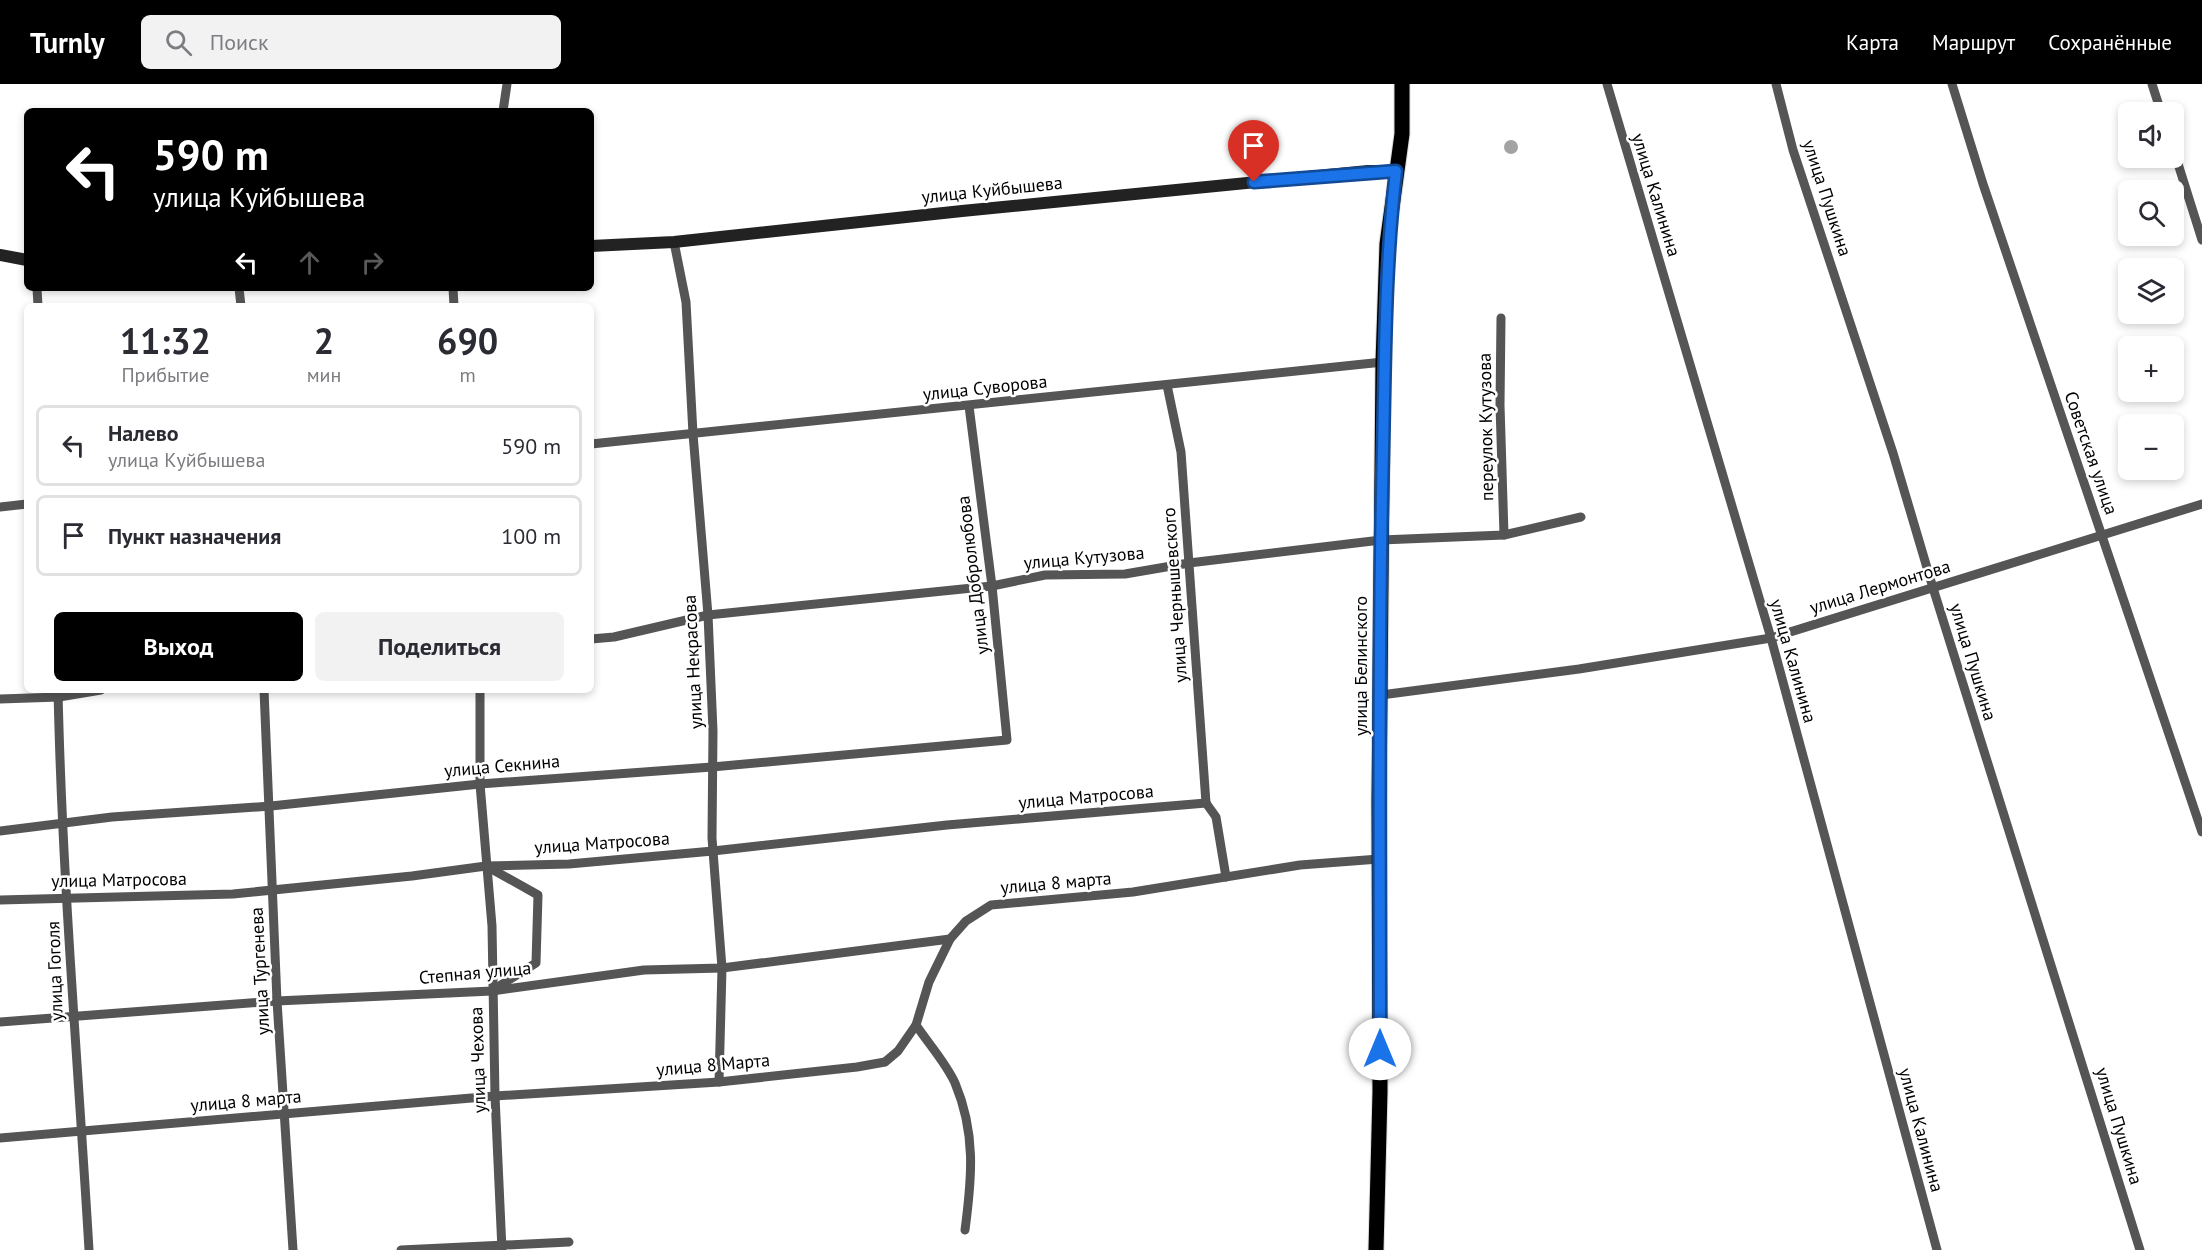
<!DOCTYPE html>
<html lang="ru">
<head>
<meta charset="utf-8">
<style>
  body { margin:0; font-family:"PT Sans",sans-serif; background:#f2f2f3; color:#2b2b33; height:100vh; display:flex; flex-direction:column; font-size:22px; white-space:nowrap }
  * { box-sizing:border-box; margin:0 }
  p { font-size:20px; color:#7c7c81 }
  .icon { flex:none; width:33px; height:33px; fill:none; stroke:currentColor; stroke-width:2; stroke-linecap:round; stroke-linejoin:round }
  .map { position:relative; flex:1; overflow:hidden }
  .side { position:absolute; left:24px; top:219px; width:570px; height:390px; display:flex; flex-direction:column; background:#fff; border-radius:9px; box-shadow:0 3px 9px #0003 }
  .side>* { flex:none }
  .hud { position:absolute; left:24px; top:24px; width:570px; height:183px; border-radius:9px; box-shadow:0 3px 9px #0003; background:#000; color:#fff; overflow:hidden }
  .controls { position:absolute; left:2118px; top:18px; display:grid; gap:12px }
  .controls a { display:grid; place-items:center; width:66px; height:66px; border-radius:9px; background:#fff; box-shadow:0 3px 9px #0003; font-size:30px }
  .pin { position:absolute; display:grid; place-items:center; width:51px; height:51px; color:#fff; margin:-62px -26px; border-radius:50% 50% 50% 0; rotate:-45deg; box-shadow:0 0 6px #0007 }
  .pin .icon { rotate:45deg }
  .me { position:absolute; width:66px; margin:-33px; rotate:0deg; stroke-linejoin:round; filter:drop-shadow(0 0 4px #0008) }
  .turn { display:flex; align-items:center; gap:21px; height:126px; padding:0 30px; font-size:27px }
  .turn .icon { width:78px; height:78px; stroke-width:2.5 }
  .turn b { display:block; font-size:42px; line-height:51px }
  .lanes { display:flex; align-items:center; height:57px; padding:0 30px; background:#0003; justify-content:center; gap:30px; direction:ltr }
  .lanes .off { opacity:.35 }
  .eta { display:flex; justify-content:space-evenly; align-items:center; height:102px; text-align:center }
  .eta b { font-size:36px; font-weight:700; line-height:42px }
  .button { display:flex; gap:12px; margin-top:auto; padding:12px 30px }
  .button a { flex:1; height:69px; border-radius:9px; background:#000; color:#fff; font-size:24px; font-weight:700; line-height:69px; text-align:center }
  .button a+a { background:#f2f2f3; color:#2b2b33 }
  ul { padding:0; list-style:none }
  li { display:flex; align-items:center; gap:18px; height:81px; margin:0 12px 9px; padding:0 18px; border:3px solid #e1e1e2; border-radius:9px }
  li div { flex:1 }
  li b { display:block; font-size:22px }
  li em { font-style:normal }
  header { display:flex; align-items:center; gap:36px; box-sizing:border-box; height:84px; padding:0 30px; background:#000; color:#fff }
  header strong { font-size:28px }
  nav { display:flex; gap:33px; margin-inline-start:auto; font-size:21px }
  .search { width:420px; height:54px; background:#f2f2f3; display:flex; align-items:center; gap:15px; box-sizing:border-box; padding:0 21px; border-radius:9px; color:#7c7c81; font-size:22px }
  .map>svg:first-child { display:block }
</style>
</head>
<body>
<header>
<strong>Turnly</strong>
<div class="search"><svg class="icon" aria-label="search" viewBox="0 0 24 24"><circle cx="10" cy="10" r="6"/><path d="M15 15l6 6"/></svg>Поиск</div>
<nav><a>Карта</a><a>Маршрут</a><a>Сохранённые</a></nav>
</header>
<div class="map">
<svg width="2202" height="1166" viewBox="0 0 2202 1166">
  <rect width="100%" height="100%" fill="#fff"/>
  <!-- water -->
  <circle fill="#a3a3a3" cx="1511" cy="63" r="7"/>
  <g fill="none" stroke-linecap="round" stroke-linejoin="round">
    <!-- primary casing -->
    <g stroke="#dbdbdb" stroke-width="17">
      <path id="primary" d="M1376,1166L1380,1008L1379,718L1383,278L1387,160L1402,50V0"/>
    </g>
    <!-- street -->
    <g stroke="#555" stroke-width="9">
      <path d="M1607,0L1771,554L1937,1166"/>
      <path d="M1776,0L1793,66L1893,369L1933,504L2140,1166"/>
      <path d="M1952,0L1983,100L2202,748"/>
      <path d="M2152,0L2161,28"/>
      <path d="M503,27L507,0"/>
      <path d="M2174,67L2202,156"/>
      <path d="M674,158L686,218L693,350L708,531L713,647L712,754L722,884L719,998"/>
      <path d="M37,204L38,222"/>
      <path d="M239,204L241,222"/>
      <path d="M453,204L454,222"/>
      <path d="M1501,234L1500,321L1504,451"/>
      <path d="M1167,301L1181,368L1206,719"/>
      <path d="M591,360L1383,278"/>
      <path d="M0,423L27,420"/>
      <path d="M591,555L614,553L708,531L992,502L1045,491L1125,490L1189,479L1381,456L1504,451L1581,433"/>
      <path d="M58,606C62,793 78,979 89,1166"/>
      <path d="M264,606L277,917L293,1166"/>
      <path d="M480,606V700L492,842L495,1012L502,1166"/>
      <path d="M1381,611L1579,585L1771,554L2202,420"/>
      <path d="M0,615L59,613L101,606"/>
      <path d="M1206,719L1216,733L1226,793"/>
      <path d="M0,747L112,733L271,722L480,700L712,683L1007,656L992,502L969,322"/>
      <path d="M488,783L538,811L536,879L496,904"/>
      <path d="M0,816L233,810L412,792L486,782L569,780L713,767L947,741L1206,719"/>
      <path d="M0,938L277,917L492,907L644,886L722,884L950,855"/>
      <path d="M0,1054L495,1012L719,998L857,983L885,978L898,967L916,941"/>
      <path d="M965,1146C972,1093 976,1049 955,999C946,979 928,959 916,941L929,898L950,855L966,837L991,821L1133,808L1300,781L1379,775"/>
      <path d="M401,1166L569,1158"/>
    </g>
    <!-- secondary -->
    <g stroke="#222" stroke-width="12">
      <path d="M591,162L674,158L962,127L1368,87H1396"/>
      <path d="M0,171L27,176"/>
    </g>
    <!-- primary -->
    <use href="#primary" stroke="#000" stroke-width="15"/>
  </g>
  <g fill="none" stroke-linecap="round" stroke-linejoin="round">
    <!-- route casing -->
    <g stroke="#114b97" stroke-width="15">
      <path id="route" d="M1254,98L1396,87C1385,181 1385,273 1383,367C1378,566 1380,766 1380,965"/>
    </g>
    <!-- route -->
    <use href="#route" stroke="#1a73e8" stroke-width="10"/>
  </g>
  <g text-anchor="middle" stroke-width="5" stroke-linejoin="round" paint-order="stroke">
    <!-- street labels -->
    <g font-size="18" fill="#000" stroke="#fff">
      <text transform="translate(992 106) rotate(-6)" y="6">улица Куйбышева</text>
      <text transform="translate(1656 111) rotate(73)" y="6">улица Калинина</text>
      <text transform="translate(1827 114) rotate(72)" y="6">улица Пушкина</text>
      <text transform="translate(985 304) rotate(-6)" y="6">улица Суворова</text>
      <text transform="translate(1486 343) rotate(-91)" y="6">переулок Кутузова</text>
      <text transform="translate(2091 369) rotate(71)" y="6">Советская улица</text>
      <text transform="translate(1084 474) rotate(-5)" y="6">улица Кутузова</text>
      <text transform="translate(973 491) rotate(-97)" y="6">улица Добролюбова</text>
      <text transform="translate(1880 503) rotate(-17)" y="6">улица Лермонтова</text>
      <text transform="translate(1175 511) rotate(-94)" y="6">улица Чернышевского</text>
      <text transform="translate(1793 577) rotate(74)" y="6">улица Калинина</text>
      <text transform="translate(693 578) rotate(-93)" y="6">улица Некрасова</text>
      <text transform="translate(1973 578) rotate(73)" y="6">улица Пушкина</text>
      <text transform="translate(1361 582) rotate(-90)" y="6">улица Белинского</text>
      <text transform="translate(502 682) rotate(-5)" y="6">улица Секнина</text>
      <text transform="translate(1086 713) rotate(-5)" y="6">улица Матросова</text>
      <text transform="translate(602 759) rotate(-4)" y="6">улица Матросова</text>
      <text transform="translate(119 796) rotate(-1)" y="6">улица Матросова</text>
      <text transform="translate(1056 799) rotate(-5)" y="6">улица 8 марта</text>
      <text transform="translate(55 887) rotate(-92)" y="6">улица Гоголя</text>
      <text transform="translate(260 887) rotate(-93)" y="6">улица Тургенева</text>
      <text transform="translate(475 889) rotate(-5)" y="6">Степная улица</text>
      <text transform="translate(478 976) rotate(-92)" y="6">улица Чехова</text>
      <text transform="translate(713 981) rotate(-5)" y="6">улица 8 Марта</text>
      <text transform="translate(246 1017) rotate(-5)" y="6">улица 8 марта</text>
      <text transform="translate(2119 1042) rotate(73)" y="6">улица Пушкина</text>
      <text transform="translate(1921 1046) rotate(75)" y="6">улица Калинина</text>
    </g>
  </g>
</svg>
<div class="controls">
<a><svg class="icon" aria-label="sound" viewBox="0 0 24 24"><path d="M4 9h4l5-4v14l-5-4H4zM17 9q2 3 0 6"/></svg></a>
<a><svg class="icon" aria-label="search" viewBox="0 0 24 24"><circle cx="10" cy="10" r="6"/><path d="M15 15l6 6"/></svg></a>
<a><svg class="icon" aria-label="layers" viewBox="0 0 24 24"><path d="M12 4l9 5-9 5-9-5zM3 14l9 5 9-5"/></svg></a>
<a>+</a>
<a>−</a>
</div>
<div class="pin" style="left:1254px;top:98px;background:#d93025"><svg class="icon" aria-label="arrive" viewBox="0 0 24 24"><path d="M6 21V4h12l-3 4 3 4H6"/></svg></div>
<svg class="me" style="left:1380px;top:965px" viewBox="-20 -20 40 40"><circle r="19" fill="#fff"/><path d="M0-13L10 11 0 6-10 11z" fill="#1a73e8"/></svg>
<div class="hud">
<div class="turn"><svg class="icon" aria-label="left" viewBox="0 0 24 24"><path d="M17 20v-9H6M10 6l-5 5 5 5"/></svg><div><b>590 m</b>улица Куйбышева</div></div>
<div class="lanes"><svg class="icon" aria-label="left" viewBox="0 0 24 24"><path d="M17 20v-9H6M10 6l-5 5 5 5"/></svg><svg class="icon off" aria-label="ahead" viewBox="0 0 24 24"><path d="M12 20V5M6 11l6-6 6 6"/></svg><svg class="icon off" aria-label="right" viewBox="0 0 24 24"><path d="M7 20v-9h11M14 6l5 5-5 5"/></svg></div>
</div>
<section class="side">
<div class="eta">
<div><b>11:32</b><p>Прибытие</p></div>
<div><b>2</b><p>мин</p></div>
<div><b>690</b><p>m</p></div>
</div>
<ul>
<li><svg class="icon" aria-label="left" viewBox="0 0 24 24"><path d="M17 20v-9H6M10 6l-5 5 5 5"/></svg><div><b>Налево</b><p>улица Куйбышева</p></div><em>590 m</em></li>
<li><svg class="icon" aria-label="arrive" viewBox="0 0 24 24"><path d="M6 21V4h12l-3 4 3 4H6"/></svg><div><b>Пункт назначения</b></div><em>100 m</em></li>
</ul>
<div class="button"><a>Выход</a><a>Поделиться</a></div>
</section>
</div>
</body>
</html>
